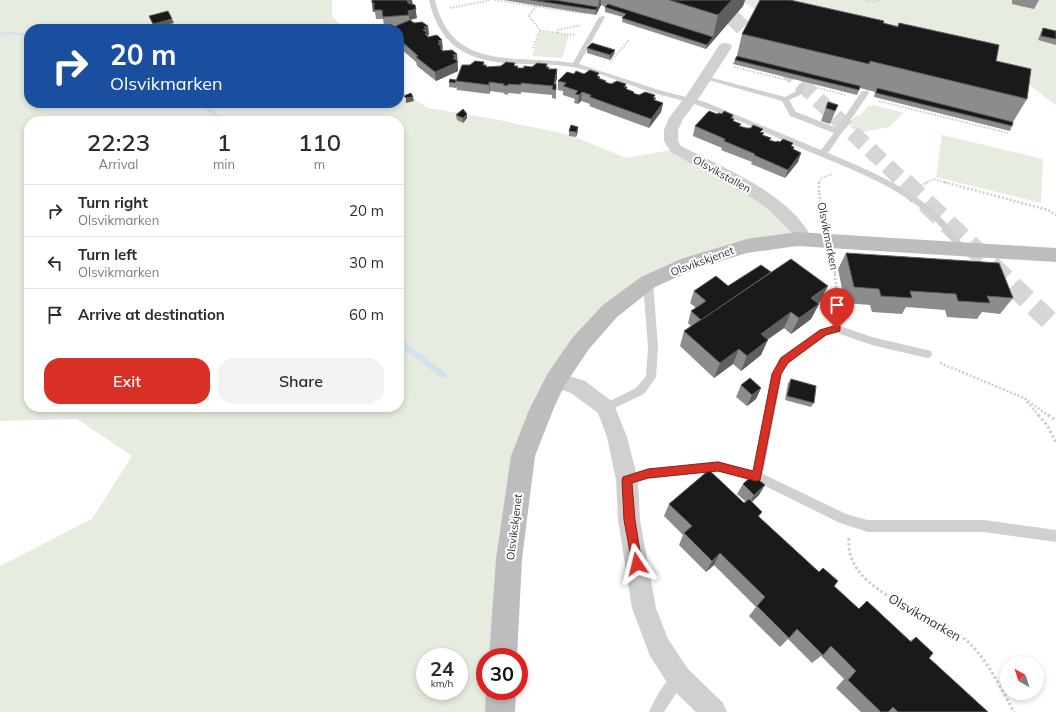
<!DOCTYPE html>
<html lang="en">
<head>
<meta charset="utf-8">
<style>
  body { margin:0; font-family:Mulish,sans-serif; background:#f2f2f3; color:#2b2b33; height:100vh; display:flex; flex-direction:column; font-size:15px; white-space:nowrap }
  * { box-sizing:border-box; margin:0 }
  p { font-size:13px; color:#7c7c81 }
  .icon { flex:none; width:22px; height:22px; fill:none; stroke:currentColor; stroke-width:2; stroke-linecap:round; stroke-linejoin:round }
  .map { position:relative; flex:1; overflow:hidden }
  .drawer { position:absolute; left:24px; top:116px; width:380px; height:296px; display:flex; flex-direction:column; background:#fff; border-radius:16px; box-shadow:0 2px 6px #0003 }
  .drawer>* { flex:none }
  .hud { position:absolute; left:24px; top:24px; width:380px; height:84px; border-radius:16px; box-shadow:0 2px 6px #0003; background:#1a4fa0; color:#fff; overflow:hidden }
  .needle { width:26px; rotate:321deg }
  .buttons { position:absolute; left:1000px; top:656px; display:grid; gap:8px }
  .buttons a { display:grid; place-items:center; width:44px; height:44px; border-radius:50%; background:#fff; box-shadow:0 2px 6px #0003; font-size:20px }
  .speed { position:absolute; left:416px; top:648px; display:flex; gap:8px; font-size:20px; font-weight:700; text-align:center }
  .speed>* { display:grid; place-content:center; width:52px; height:52px; border-radius:50%; background:#fff; box-shadow:0 2px 6px #0003; line-height:1 }
  .speed small { font-size:10px; font-weight:400 }
  .speed .limit { border:6px solid #d22; background:#fff; color:#111 }
  .pin { position:absolute; display:grid; place-items:center; width:34px; height:34px; color:#fff; margin:-41px -17px; border-radius:50% 50% 50% 0; rotate:-45deg; box-shadow:0 0 4px #0007 }
  .pin .icon { rotate:45deg }
  .me { position:absolute; width:44px; margin:-22px; rotate:350deg; stroke-linejoin:round; filter:drop-shadow(0 0 3px #0008) }
  .turn { display:flex; align-items:center; gap:14px; height:84px; padding:0 20px; font-size:18px }
  .turn .icon { width:52px; height:52px; stroke-width:2.5 }
  .turn b { display:block; font-size:28px; line-height:34px }
  .eta { display:flex; justify-content:space-evenly; align-items:center; height:68px; text-align:center }
  .eta b { font-size:24px; font-weight:600; line-height:28px }
  .primary-button { display:flex; gap:8px; margin-top:auto; padding:8px 20px }
  .primary-button a { flex:1; height:46px; border-radius:16px; background:#d93025; color:#fff; font-size:16px; font-weight:600; line-height:46px; text-align:center }
  .primary-button a+a { background:#f2f2f3; color:#2b2b33 }
  ul { padding:0; list-style:none }
  li { display:flex; align-items:center; gap:12px; height:52px; padding:0 20px; border-top:1px solid #e1e1e2 }
  li div { flex:1 }
  li b { display:block; font-size:15px }
  li em { font-style:normal }
  .map>svg:first-child { display:block }
</style>
</head>
<body>
<div class="map">
<svg width="1056" height="712" viewBox="0 0 1056 712">
  <rect width="100%" height="100%" fill="#fff"/>
  <!-- green -->
  <g fill="#e6ecdf" fill-rule="evenodd">
    <path d="M0,0H332V16L344,29H29V103H399V90L428,108L499,120L570,135L626,158L676,149L748,188L801,233L688,264L610,311L541,410L503,657H485V691H501L500,712H0V566L92,519L132,456L77,419L0,421ZM29,121H399V407H29ZM425,657H459V691H425Z"/>
    <path d="M738,0H1056V105L1013,73L767,15Z"/>
    <path d="M540,32L569,35L562,58L532,56Z"/>
    <path d="M874,105L904,113L889,127L861,132L850,128L852,125L850,124L854,117L861,115L868,106Z"/>
    <path d="M942,135L1043,159L1041,203L936,177Z"/>
  </g>
  <g fill="none" stroke-linecap="round" stroke-linejoin="round">
    <!-- stream -->
    <g fill="#cfe2ee" fill-rule="evenodd">
      <path d="M9,32L29,34V36L9,34L0,35V33Z"/>
      <path d="M199,103H205L225,121H219Z"/>
      <path d="M399,338L446,373L447,375L446,377H440L399,345Z"/>
    </g>
    <!-- primary-tunnel-far1 -->
    <path stroke="#d6d6d6" stroke-width="16" stroke-dasharray="16 8" stroke-linecap="butt" d="M714,0L905,183"/>
    <!-- primary-tunnel -->
    <path stroke="#d6d6d6" stroke-width="20" stroke-dasharray="20 10" stroke-linecap="butt" d="M904,182L1056,327"/>
    <!-- path-far2 -->
    <g stroke="#cdcdcd" stroke-width="2" stroke-dasharray="1.5 1.5" stroke-linecap="butt">
      <path d="M495,0L587,14"/>
      <path d="M866,0L873,2L880,0"/>
      <path d="M450,8L491,0"/>
      <path d="M540,31L575,35"/>
      <path d="M557,33L558,30L581,25"/>
      <path d="M533,48L540,30L529,16L536,6"/>
      <path d="M610,62L629,40"/>
      <path d="M734,67L787,80"/>
      <path d="M815,87L845,95"/>
      <path d="M879,101L1008,133"/>
      <path d="M818,183L822,178L832,174"/>
      <path d="M926,183L934,179L948,183"/>
    </g>
    <!-- path-far1 -->
    <g stroke="#cdcdcd" stroke-width="2.5" stroke-dasharray="2 2" stroke-linecap="butt">
      <path d="M819,182V193"/>
      <path d="M944,182L1048,210L1056,215"/>
      <path d="M920,186L928,182"/>
      <path d="M835,274L838,314"/>
      <path d="M940,363L1024,398L1049,416"/>
      <path d="M1027,402L1039,416"/>
    </g>
    <!-- path -->
    <g stroke="#cdcdcd" stroke-width="3" stroke-dasharray="2.5 2.5" stroke-linecap="butt">
      <path d="M1038,415L1047,425L1056,442"/>
      <path d="M1048,415L1056,420"/>
      <path d="M849,538C844,594 933,610 967,641C987,659 1001,688 1014,712"/>
    </g>
    <!-- lane -->
    <g fill="#d0d0d0" fill-rule="evenodd">
      <path d="M429,0H435C452,73 517,54 573,63L599,17L604,16L605,17L579,64L659,90L705,102L821,150L834,133L790,116L782,101L701,78L705,76L785,97L795,92L799,84H805L806,86L800,95L789,100L796,112L837,128L862,91H868L869,93L828,153C880,175 935,197 965,248L961,251L958,250C949,237 941,226 929,215C896,186 851,169 810,152C774,137 738,119 700,106C684,100 667,97 650,92C626,84 602,73 577,68C541,60 500,70 466,53C445,43 434,22 429,0Z"/>
      <path d="M648,279L653,282L658,347L656,377L644,394L606,412L602,411L601,408L602,405L636,388L646,376L648,347L643,282Z"/>
      <path d="M837,325L872,337L927,350L931,351L932,354L931,357L927,358L872,345L837,333L827,335L788,363L782,374L763,474L846,514L868,520H984L1056,530V542L984,532H868L840,523L755,481L718,471L648,479L627,485L623,484L621,480L623,476L648,469L718,461L753,471L772,374L780,357L821,329Z"/>
      <path d="M679,671L684,673L686,678L664,712H649C655,699 666,677 679,671Z"/>
    </g>
    <!-- street -->
    <g fill="#d0d0d0" fill-rule="evenodd">
      <path d="M725,43L730,44L732,47L701,95L683,119L678,130V141L681,146C722,167 785,192 809,233L803,243L797,245L791,243L789,239L792,233L769,210L754,199L671,152L664,141V130L669,118L688,93L720,44Z"/>
      <path d="M556,372L585,381L613,402L627,437L638,480L640,520L656,608L668,639L688,669L723,703L727,712H696L670,687L650,656L632,608L618,520L616,480L607,437L598,413L571,393L549,386L546,380L549,374Z"/>
    </g>
    <!-- secondary -->
    <g fill="#bdbdbd" fill-rule="evenodd">
      <path d="M797,232L1056,248V262L797,246L747,253L695,269L655,287L617,317L589,349L564,386L553,410L535,456L522,559L517,657H489L496,559L511,456L529,410L548,373L573,337L603,305L641,277L681,259L747,239Z"/>
      <path d="M486,691H516L515,712H485Z"/>
    </g>
    <!-- path-bridge -->
    <path stroke="#cdcdcd" stroke-width="2.5" stroke-dasharray="2 2" stroke-linecap="butt" d="M819,193L835,274"/>
  </g>
  <!-- wall -->
  <g fill="#8c8c8c">
    <path d="M504,0H745L743,6L706,49L622,22L623,17L605,12V7L601,5L596,15Z"/>
    <path d="M1012,0H1039L1034,9L1012,4Z"/>
    <path d="M372,3L413,4H411L417,18L410,20L414,23L428,26L429,35H428V37L443,49H442L443,51L457,54L458,71L436,81L417,66L416,62L399,47V29L396,25L384,26L383,19H376L375,12H373Z"/>
    <path d="M883,23L898,26L899,23L996,61L1027,99L1013,122L1012,126L1010,131L874,97L875,92L860,88L857,95L733,64L737,56L742,34Z"/>
    <path d="M1043,28L1056,31V45L1038,40L1041,32Z"/>
    <path d="M587,48L615,50L614,54L610,60L587,53Z"/>
    <path d="M484,62V65H486L487,67L515,66L518,68H524L532,67L547,64L546,67L549,69L557,78L555,84H556V99L552,98V95L521,92V94L508,93V95L504,94V93L490,91L489,94L457,90L456,86V88L449,87V82L456,80Z"/>
    <path d="M574,74H584L599,76V79L606,81V83L611,84H626V87H627V89L634,92V94L639,95H655L654,98H656L655,100L663,103L661,112L649,128L589,106L590,104L581,101L578,104L574,103L575,99L563,95V91L558,90V81Z"/>
    <path d="M828,102L838,105L830,124L821,121Z"/>
    <path d="M152,103H166L163,106Z"/>
    <path d="M717,114H722L733,115V118L734,119V121L741,124L740,126L764,133L763,135L771,138L770,140L776,142L794,147L793,149L801,153L798,162L785,178L751,164L752,162L721,150L722,148L693,136L695,126Z"/>
    <path d="M456,115L467,118L463,123L457,120Z"/>
    <path d="M569,131H578L576,137L569,136Z"/>
    <path d="M846,253L1013,298L1000,314L982,312L977,319L947,317L945,310L906,307L902,314L872,312L870,305L845,303L838,269Z"/>
    <path d="M771,272L820,302L818,303L819,304L811,319L791,334L784,328L767,340L761,355L741,371L733,364L714,378L680,346L684,331L691,326L688,323L691,311L696,308L690,303L694,291L728,286Z"/>
    <path d="M791,379L814,403L811,407L785,400L788,383Z"/>
    <path d="M741,385L761,388L756,399L747,406L736,397Z"/>
    <path d="M743,484L759,495L752,502L762,512L759,517L858,609L867,601L910,641L916,637L929,658L988,712H861L836,688L844,679L821,656L812,663L788,639L780,647L749,616L756,607L714,565L706,572L679,545L683,535L664,516L669,504L744,503L746,502L737,494Z"/>
  </g>
  <!-- shaded-wall -->
  <g fill="#5f5f5f">
    <path d="M405,0H412L413,4L408,5H415L417,18L410,20V24L408,11Z"/>
    <path d="M599,0H601V5L596,15V10L598,7Z"/>
    <path d="M732,0H745L743,6L706,49L707,45L713,37L718,15Z"/>
    <path d="M372,3H374L375,12H373Z"/>
    <path d="M172,19L174,23L155,28L153,24Z"/>
    <path d="M428,26L429,35H428L429,42L423,30L424,27Z"/>
    <path d="M442,40L443,49H442L443,56L438,44V41Z"/>
    <path d="M615,50L614,54L610,60V55Z"/>
    <path d="M457,54L458,71L436,81L435,72L453,55Z"/>
    <path d="M557,69V78L554,90V84Z"/>
    <path d="M489,82L490,91L489,94Z"/>
    <path d="M582,92L581,101L578,104L579,95Z"/>
    <path d="M413,97L414,101L406,103V98Z"/>
    <path d="M162,103H166L163,106Z"/>
    <path d="M663,103L661,112L649,128L651,119Z"/>
    <path d="M467,114V118L463,123V118Z"/>
    <path d="M578,127V131L576,137V132Z"/>
    <path d="M801,153L798,162L785,178L788,170Z"/>
    <path d="M828,286L820,302L804,313L811,298Z"/>
    <path d="M819,304L811,319L791,334L799,318Z"/>
    <path d="M791,312L784,328L754,349L761,334Z"/>
    <path d="M768,340L761,355L741,371L747,356Z"/>
    <path d="M739,349L733,364L714,378L720,363Z"/>
    <path d="M761,388L756,399L747,406L752,395Z"/>
    <path d="M765,485L759,495L749,504L754,495Z"/>
    <path d="M720,553L714,565L706,572L712,561Z"/>
  </g>
  <!-- building -->
  <g fill="#1a1a1a" stroke="#5f5f5f">
    <path d="M372,0H407L408,3L415,5L416,9L408,11L409,15L383,17L382,10H374V3H372Z"/>
    <path d="M531,0H555L598,7L596,10Z"/>
    <path d="M669,0H732L718,15Z"/>
    <path d="M760,0H790L884,21L883,23L898,27L899,23L999,45L996,61L1031,69L1027,99L870,61L869,64L742,34Z"/>
    <path d="M608,4L713,37L707,45L622,18L626,14L605,7Z"/>
    <path d="M168,11L172,19L153,24L149,16Z"/>
    <path d="M410,20L414,23L422,22L428,26L424,27L426,29L423,30L428,33L425,34L428,37L437,35L442,40L438,41L440,43L438,44L442,47L440,48L443,51L452,50L457,54L453,55L455,57L453,58L458,62L435,72L416,57L418,56L399,39V29H388Z"/>
    <path d="M1043,28L1056,31V39L1041,36Z"/>
    <path d="M592,43L615,50L610,55L587,48Z"/>
    <path d="M737,56L860,86L859,90L735,60Z"/>
    <path d="M475,61L484,62L483,65H486V67L501,66L506,62L515,63L514,66H518L517,68H524V66L532,67L537,63L547,64L546,67H549L548,69H557L554,84H556V90L552,89L553,86L521,83V85L508,84V86L503,85L504,84L489,82V85L456,81L462,65H470Z"/>
    <path d="M590,70L599,73L597,76L600,77L598,78L606,81L605,82L611,84L617,81L626,84L624,87H627L626,89L634,92L633,93L639,95L645,92L655,95L653,98H656L654,100L663,103L651,119L590,97L591,95L582,92L579,95L575,94L578,91L563,86L566,83L558,81L567,72L574,74L576,71L584,74Z"/>
    <path d="M450,79L456,80L455,83L449,82Z"/>
    <path d="M877,88L1013,122L1012,126L876,93Z"/>
    <path d="M411,93L413,97L406,98L404,96Z"/>
    <path d="M828,102L838,105L835,111L826,108Z"/>
    <path d="M463,109L467,114L463,118L456,115Z"/>
    <path d="M709,111L717,114L719,113L722,114L724,111L733,115L731,118L734,119L733,121L741,124L739,126L746,128H751L753,125L763,129L760,132L764,133L762,135L771,138L769,140L776,142L777,141L780,142L783,139L793,143L791,146L794,147L793,149L801,153L788,170L754,155L755,154L724,141L725,139L695,126Z"/>
    <path d="M571,125L578,127L576,132L569,131Z"/>
    <path d="M846,253L999,263L1013,298L987,296L990,303L958,301L956,294L910,291L912,298L881,296L879,289L854,287Z"/>
    <path d="M791,259L828,286L811,298L819,304L799,318L791,312L761,334L768,340L747,356L739,349L720,363L684,331Z"/>
    <path d="M761,265L771,272L701,320L691,311L706,301L694,291L716,276L728,286Z"/>
    <path d="M750,378L761,388L752,395L741,385Z"/>
    <path d="M791,379L816,386L814,403L787,396Z"/>
    <path d="M709,470L744,503L749,499L762,512L758,516L819,572L823,568L838,581L834,586L859,609L867,601L911,642L916,637L933,653L929,658L988,712H898L893,707L888,712H881L848,680L856,671L831,646L823,655L797,629L789,638L757,606L765,597L720,553L712,561L684,533L692,526L669,504Z"/>
    <path d="M753,475L765,485L754,495L743,484Z"/>
  </g>
  <!-- route -->
  <path fill="#d93025" stroke="#8d1f18" d="M837,325L840,326V331L826,335L788,363L781,374L760,480L756,481L718,471L648,478L632,483L635,520L642,564L641,568L637,570L633,568L624,520L622,480L623,477L648,469L718,462L753,471L772,374L781,358L820,330Z"/>
  <g text-anchor="middle" stroke-width="4" stroke-linejoin="round" paint-order="stroke">
    <!-- street labels -->
    <g font-size="11" fill="#333" stroke="#fff">
      <text transform="translate(722 174) rotate(29)" y="4">Olsvikstallen</text>
      <text transform="translate(828 236) rotate(79)" y="4">Olsvikmarken</text>
      <text transform="translate(702 261) rotate(-20)" y="4">Olsvikskjenet</text>
      <text transform="translate(514 527) rotate(-83)" y="4">Olsvikskjenet</text>
    </g>
    <!-- near-street labels -->
    <g font-size="13" fill="#333" stroke="#fff">
      <text transform="translate(925 617) rotate(30)" y="5">Olsvikmarken</text>
    </g>
  </g>
</svg>
<div class="buttons">
<a><svg class="needle" viewBox="-14 -14 28 28"><path d="M0-13l5 13h-10z" fill="#e53935"/><path d="M0 13l5-13h-10z" fill="#7c7c81"/></svg></a>
</div>
<div class="speed"><div>24<small>km/h</small></div><div class="limit">30</div></div>
<div class="pin" style="left:837px;top:329px;background:#d93025"><svg class="icon" aria-label="arrive" viewBox="0 0 24 24"><path d="M6 21V4h12l-3 4 3 4H6"/></svg></div>
<svg class="me" style="left:637px;top:564px" viewBox="-20 -20 40 40"><path d="M0-17L14 15 0 8-14 15z" fill="#d93025" stroke="#fff" stroke-width="4"/></svg>
<div class="hud">
<div class="turn"><svg class="icon" aria-label="right" viewBox="0 0 24 24"><path d="M7 20v-9h11M14 6l5 5-5 5"/></svg><div><b>20 m</b>Olsvikmarken</div></div>
</div>
<section class="drawer">
<div class="eta">
<div><b>22:23</b><p>Arrival</p></div>
<div><b>1</b><p>min</p></div>
<div><b>110</b><p>m</p></div>
</div>
<ul>
<li><svg class="icon" aria-label="right" viewBox="0 0 24 24"><path d="M7 20v-9h11M14 6l5 5-5 5"/></svg><div><b>Turn right</b><p>Olsvikmarken</p></div><em>20 m</em></li>
<li><svg class="icon" aria-label="left" viewBox="0 0 24 24"><path d="M17 20v-9H6M10 6l-5 5 5 5"/></svg><div><b>Turn left</b><p>Olsvikmarken</p></div><em>30 m</em></li>
<li><svg class="icon" aria-label="arrive" viewBox="0 0 24 24"><path d="M6 21V4h12l-3 4 3 4H6"/></svg><div><b>Arrive at destination</b></div><em>60 m</em></li>
</ul>
<div class="primary-button"><a>Exit</a><a>Share</a></div>
</section>
</div>
</body>
</html>
